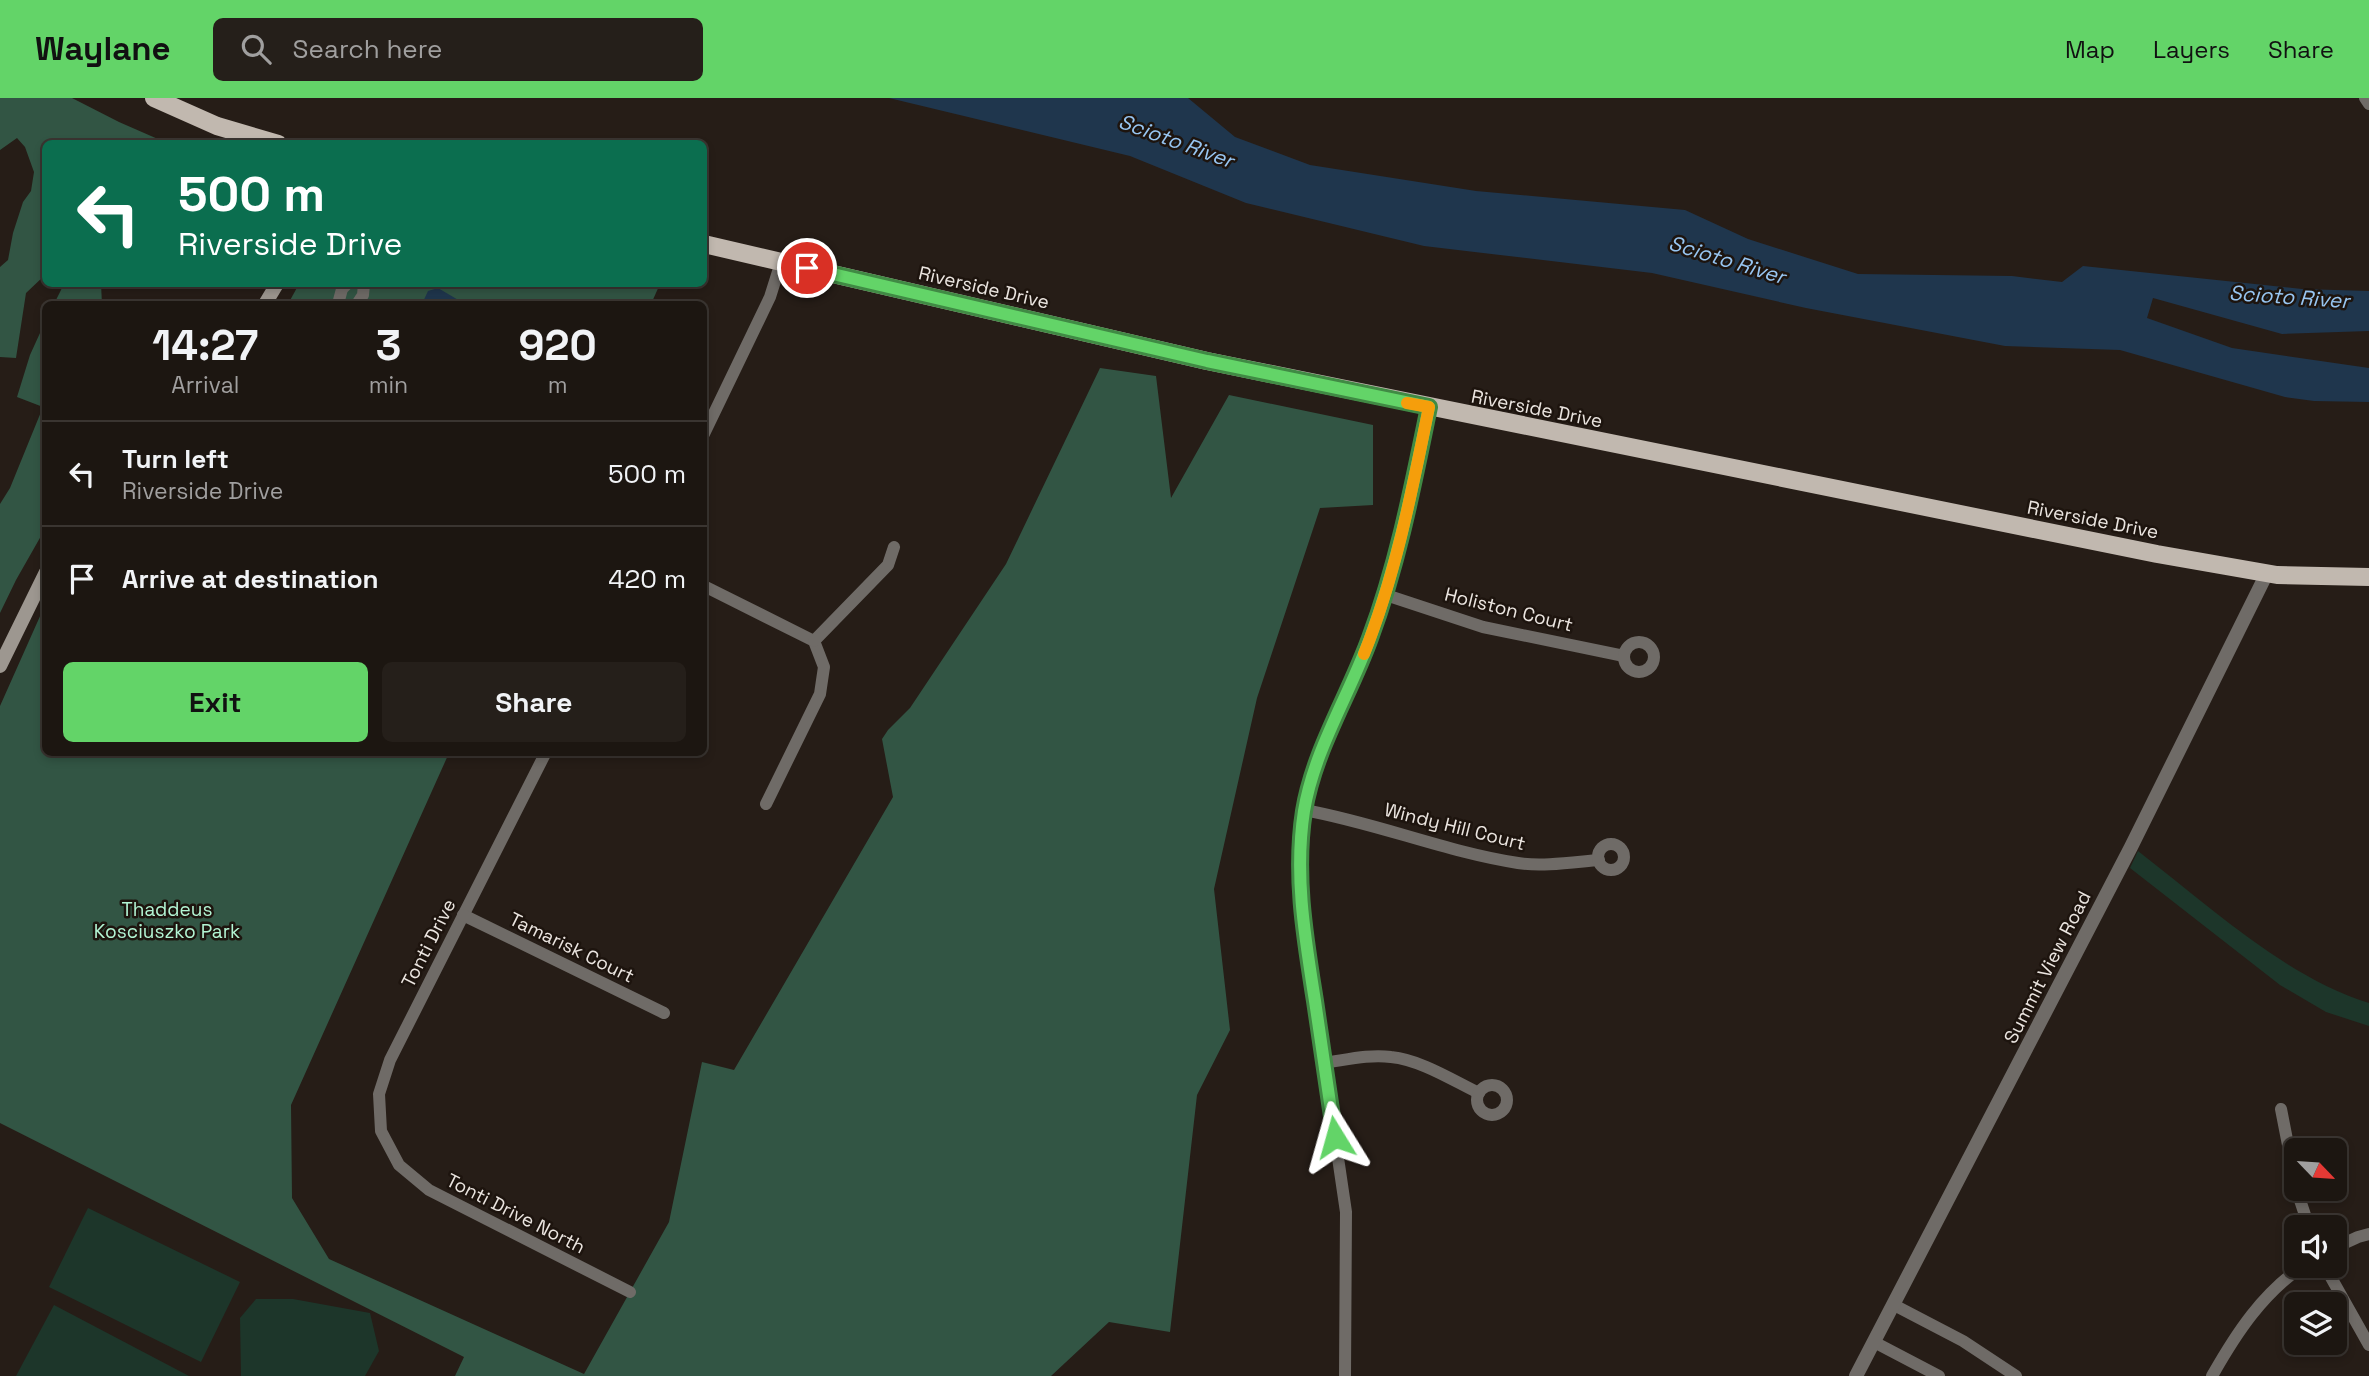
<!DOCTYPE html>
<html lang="en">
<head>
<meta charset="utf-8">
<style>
  body { margin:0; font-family:"Space Grotesk",sans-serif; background:#251f1a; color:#f1f3f6; height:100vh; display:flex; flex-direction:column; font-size:26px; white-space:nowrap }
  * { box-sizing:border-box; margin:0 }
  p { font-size:23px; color:#a09f9f }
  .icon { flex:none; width:38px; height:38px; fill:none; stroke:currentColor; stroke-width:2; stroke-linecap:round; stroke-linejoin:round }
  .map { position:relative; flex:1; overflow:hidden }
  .sheet { position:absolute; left:42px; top:203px; width:665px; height:455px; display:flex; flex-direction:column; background:#1c1611; border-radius:10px; box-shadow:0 4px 10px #0003,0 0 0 2px #3a3531 }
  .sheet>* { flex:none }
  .guide { position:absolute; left:42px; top:42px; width:665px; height:147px; border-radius:10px; box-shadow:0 4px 10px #0003,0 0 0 2px #3a3531; background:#0b6e4f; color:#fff; overflow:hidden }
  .needle { width:46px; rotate:115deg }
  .controls { position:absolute; left:2284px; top:1040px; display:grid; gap:14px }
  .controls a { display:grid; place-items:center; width:63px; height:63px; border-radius:10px; background:#1c1611; box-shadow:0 4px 10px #0003,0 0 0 2px #3a3531; font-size:35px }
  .pin { position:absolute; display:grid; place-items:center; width:60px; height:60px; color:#fff; margin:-30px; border:4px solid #fff; border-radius:50%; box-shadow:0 2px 7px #0007 }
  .me { position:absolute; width:77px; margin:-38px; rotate:352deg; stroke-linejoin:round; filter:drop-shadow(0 0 5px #0008) }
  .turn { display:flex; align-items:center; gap:24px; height:147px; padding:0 21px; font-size:32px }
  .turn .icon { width:91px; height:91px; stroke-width:2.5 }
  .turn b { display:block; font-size:49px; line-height:60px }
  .eta { display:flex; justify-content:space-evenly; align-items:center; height:119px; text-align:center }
  .eta b { font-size:42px; font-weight:700; line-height:49px }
  .cta { display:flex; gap:14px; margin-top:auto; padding:14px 21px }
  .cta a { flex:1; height:80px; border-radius:10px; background:#63d468; color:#111; font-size:28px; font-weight:700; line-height:80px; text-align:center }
  .cta a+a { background:#251f1a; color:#f1f3f6 }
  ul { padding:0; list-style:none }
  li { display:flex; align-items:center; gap:21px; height:105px; padding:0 21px; border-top:2px solid #3a3531 }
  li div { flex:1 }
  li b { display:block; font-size:26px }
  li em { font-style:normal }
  header { display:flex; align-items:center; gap:42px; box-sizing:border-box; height:98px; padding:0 35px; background:#63d468; color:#111 }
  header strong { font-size:33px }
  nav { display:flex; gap:38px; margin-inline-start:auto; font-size:24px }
  .search { width:490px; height:63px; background:#251f1a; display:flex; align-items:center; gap:18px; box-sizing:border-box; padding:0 24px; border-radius:10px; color:#a09f9f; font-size:26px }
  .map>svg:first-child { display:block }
</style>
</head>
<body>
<header>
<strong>Waylane</strong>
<div class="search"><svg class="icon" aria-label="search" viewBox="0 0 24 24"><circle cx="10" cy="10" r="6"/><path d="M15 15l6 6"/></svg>Search here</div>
<nav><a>Map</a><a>Layers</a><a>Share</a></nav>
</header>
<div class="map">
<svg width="2369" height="1278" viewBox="0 0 2369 1278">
  <rect width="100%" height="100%" fill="#261d17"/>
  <!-- green -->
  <g fill="#1d362a">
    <path d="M2138,753C2208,807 2285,879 2369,905V928L2326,914L2280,887L2130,770Z"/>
    <path d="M88,1110L240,1184L201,1264L49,1189Z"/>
    <path d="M256,1201H293L370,1215L379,1253L365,1278H241L240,1220Z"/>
    <path d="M54,1207L189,1278H16Z"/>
  </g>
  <!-- forest -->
  <g fill="#325544">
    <path d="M0,0H72L119,24L167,45L46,46L45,177L26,195L16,260L0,259V169L8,162L13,135L23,104L31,93L34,74L25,49L17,40L0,52Z"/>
    <path d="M64,186H101L102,206H54Z"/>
    <path d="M299,186H660L651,206H288Z"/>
    <path d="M45,224V431L16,482L0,515V406L10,390L43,309L17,299L30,257Z"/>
    <path d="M1100,270L1156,278L1171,400L1229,297L1373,327V407L1320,410L1257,600L1214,791L1230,932L1197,997L1170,1234L1109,1224L1051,1278H455L464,1259L0,1025V608L45,507L46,654L449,655L291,1007L292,1100L329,1161L584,1276L669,1124L702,964L734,972L893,699L882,641L888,632L910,610L1006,466Z"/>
  </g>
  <!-- water -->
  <g fill="#1f364d">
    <path d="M889,0H1188L1235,39L1310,67L1476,93L1685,112L1748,141L1858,176L2012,178L2062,184L2083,168L2302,191L2369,193V233L2282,236L2153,200L2147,220L2232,250L2369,270V304L2314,303L2285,299L2120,252L2005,248L1806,210L1652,175L1424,148L1246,105L1130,58Z"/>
    <path d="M438,190L460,203L461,206H422L428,193Z"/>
  </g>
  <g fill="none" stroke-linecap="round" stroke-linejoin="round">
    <!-- minor -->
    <g stroke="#6f6b67" stroke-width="12">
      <path d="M2365,0L2369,6"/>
      <path d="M338,206L342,191L347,186"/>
      <path d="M357,206L363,197L364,186"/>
      <path d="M704,336L770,199L781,164"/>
      <path d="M704,488L814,543L824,569L820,596L766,706"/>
      <path d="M1386,497L1483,529L1624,558"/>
      <path d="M814,543L888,467L894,449"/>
      <circle cx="1639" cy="559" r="15"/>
      <path d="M546,654L390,962L379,996L381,1033L399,1067L429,1092L630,1194"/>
      <path d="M1304,712C1377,725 1446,754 1518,765C1542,769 1575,764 1599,762"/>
      <circle cx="1611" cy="759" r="13"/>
      <path d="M463,817L664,915"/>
      <path d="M1324,965C1346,962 1369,956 1391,959C1421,962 1452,982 1479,995"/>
      <circle cx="1492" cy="1002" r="15"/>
      <path d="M2281,1011L2296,1088"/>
      <path d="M2296,1090L2309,1129"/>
      <path d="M2334,1150L2358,1139L2369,1136"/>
      <path d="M2324,1167L2369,1247"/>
      <path d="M1894,1207L1963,1243L2016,1278"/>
      <path d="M1874,1244L1939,1278"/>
      <path d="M1345,1278L1346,1114L1305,836L1299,766L1304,712L1318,662L1352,589L1386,497L1409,406L1429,309"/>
      <path d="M2212,1278C2237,1234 2262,1196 2304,1167"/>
    </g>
    <!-- tertiary -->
    <path stroke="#6f6b67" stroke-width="14" d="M1856,1278L2131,749L2267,475"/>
    <!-- secondary -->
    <g stroke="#9d9790" stroke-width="14">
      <path d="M265,206L277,186"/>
      <path d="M0,568L46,474"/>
    </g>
    <!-- primary -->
    <g stroke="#c1b8af" stroke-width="18">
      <path d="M154,0L217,28L278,46"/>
      <path d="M704,146L1207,263L2157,456L2277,477L2369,479"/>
    </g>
  </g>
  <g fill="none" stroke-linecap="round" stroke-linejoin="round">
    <!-- route casing -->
    <g stroke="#408a44" stroke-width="18">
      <path id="route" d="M807,170L1207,263L1429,309C1413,387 1398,465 1370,540C1349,598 1314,652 1304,713C1294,777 1305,840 1315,903C1322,948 1328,994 1335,1039"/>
    </g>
    <!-- route -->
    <use href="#route" stroke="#63d468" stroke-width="12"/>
    <!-- slow -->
    <path stroke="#f59e0b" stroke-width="12" d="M1364,556C1396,476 1412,393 1429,309L1407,305"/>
  </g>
  <g text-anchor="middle" stroke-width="5" stroke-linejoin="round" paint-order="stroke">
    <!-- street labels -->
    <g font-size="19" fill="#ebe5e0" stroke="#1d140e">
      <text transform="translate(984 189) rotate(13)" y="7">Riverside Drive</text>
      <text transform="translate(1537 310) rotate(11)" y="7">Riverside Drive</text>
      <text transform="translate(2093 421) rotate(11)" y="7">Riverside Drive</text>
      <text transform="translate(1509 511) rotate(14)" y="7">Holiston Court</text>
      <text transform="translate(1455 728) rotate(14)" y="7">Windy Hill Court</text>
      <text transform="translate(428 845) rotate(-63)" y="7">Tonti Drive</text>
      <text transform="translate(572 849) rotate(26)" y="7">Tamarisk Court</text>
      <text transform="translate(2047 869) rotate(-63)" y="7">Summit View Road</text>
      <text transform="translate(516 1115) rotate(27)" y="7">Tonti Drive North</text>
    </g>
    <!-- park labels -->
    <g font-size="19" fill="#b3f5d4" stroke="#1d140e">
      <text x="167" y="818">Thaddeus<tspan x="167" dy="22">Kosciuszko Park</tspan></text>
    </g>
    <!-- water labels -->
    <g font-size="21" font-style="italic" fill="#97c5f1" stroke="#1d140e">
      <text transform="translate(1176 43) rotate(20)" y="7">Scioto River</text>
      <text transform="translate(1727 162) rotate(17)" y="7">Scioto River</text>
      <text transform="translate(2289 199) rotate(4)" y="7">Scioto River</text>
    </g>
  </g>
</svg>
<div class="controls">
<a><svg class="needle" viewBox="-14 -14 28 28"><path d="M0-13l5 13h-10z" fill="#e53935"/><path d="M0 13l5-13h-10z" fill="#a09f9f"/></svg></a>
<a><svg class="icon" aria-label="sound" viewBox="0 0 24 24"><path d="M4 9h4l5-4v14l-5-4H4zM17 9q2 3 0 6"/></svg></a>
<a><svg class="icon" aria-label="layers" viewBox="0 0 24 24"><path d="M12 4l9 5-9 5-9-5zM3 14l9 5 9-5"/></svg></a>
</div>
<div class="pin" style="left:807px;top:170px;background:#d93025"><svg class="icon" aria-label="arrive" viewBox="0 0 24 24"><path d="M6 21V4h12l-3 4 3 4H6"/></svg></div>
<svg class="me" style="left:1335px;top:1039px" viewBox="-20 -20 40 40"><path d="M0-17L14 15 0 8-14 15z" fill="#63d468" stroke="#fff" stroke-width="4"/></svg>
<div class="guide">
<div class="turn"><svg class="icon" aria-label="left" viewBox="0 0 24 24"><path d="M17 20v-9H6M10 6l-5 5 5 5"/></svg><div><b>500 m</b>Riverside Drive</div></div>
</div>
<section class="sheet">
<div class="eta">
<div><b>14:27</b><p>Arrival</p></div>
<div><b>3</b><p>min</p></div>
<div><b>920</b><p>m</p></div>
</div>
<ul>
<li><svg class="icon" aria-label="left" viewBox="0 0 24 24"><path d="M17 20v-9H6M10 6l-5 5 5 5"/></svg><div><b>Turn left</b><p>Riverside Drive</p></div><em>500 m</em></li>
<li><svg class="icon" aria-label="arrive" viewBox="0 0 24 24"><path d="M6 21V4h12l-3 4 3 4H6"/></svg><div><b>Arrive at destination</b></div><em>420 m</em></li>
</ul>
<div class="cta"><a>Exit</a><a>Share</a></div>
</section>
</div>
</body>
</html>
